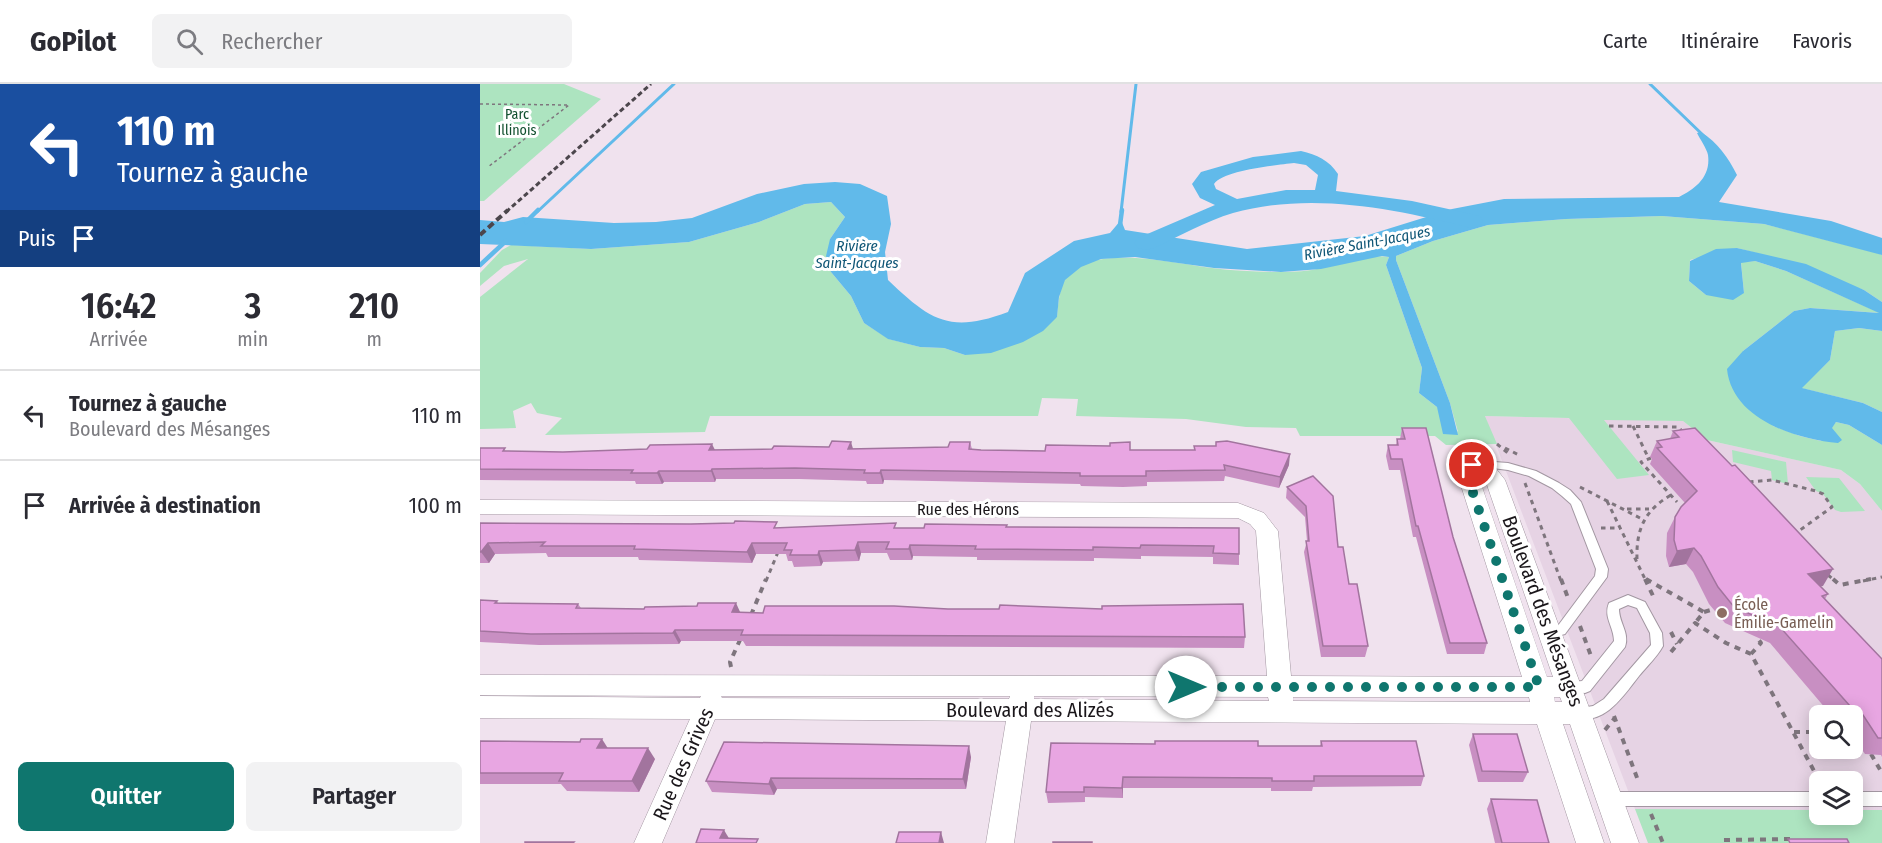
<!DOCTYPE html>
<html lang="fr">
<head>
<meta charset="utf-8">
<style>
  body { margin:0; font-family:"Fira Sans Condensed",sans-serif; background:#f2f2f3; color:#2b2b33; height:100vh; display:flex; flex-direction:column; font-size:22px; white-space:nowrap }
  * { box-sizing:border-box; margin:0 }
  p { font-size:20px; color:#7c7c81 }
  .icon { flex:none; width:33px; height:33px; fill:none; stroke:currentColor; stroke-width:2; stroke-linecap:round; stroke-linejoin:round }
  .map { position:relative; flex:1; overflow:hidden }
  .drawer { display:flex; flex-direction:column; background:#fff; width:480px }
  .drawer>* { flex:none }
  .banner { background:#1a4fa0; color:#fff; overflow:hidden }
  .tools { position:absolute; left:1329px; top:621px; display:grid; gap:12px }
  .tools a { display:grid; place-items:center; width:54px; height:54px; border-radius:9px; background:#fff; box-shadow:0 3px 15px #0003; font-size:30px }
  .pin { position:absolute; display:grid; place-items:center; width:51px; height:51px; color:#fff; margin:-26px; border:3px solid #fff; border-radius:50%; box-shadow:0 2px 6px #0007 }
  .me { position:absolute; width:66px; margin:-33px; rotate:90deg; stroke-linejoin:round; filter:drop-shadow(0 0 4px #0008) }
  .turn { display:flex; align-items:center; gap:21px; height:126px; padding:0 18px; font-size:27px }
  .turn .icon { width:78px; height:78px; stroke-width:2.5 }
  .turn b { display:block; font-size:42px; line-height:51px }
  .then { display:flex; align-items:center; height:57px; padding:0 18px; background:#0003; gap:12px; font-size:22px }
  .eta { display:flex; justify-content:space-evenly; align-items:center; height:102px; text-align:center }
  .eta b { font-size:36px; font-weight:600; line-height:42px }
  .cta { display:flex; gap:12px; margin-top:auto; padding:12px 18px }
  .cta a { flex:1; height:69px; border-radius:9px; background:#0f766e; color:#fff; font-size:24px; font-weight:600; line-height:69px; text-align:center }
  .cta a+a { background:#f2f2f3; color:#2b2b33 }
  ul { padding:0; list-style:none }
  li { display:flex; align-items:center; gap:18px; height:90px; padding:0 18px; border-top:2px solid #e1e1e2 }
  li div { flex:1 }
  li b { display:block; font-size:22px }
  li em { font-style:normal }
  header { display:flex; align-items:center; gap:36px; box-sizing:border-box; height:84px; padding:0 30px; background:#fff; border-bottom:2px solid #e1e1e2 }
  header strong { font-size:28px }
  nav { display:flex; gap:33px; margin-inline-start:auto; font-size:21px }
  .search { width:420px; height:54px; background:#f2f2f3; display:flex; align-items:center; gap:15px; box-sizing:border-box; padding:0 21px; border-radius:9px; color:#7c7c81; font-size:22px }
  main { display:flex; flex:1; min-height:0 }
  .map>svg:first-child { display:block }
</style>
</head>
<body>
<header>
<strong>GoPilot</strong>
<div class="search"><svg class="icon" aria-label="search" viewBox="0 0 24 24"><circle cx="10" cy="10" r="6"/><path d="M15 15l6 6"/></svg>Rechercher</div>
<nav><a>Carte</a><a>Itinéraire</a><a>Favoris</a></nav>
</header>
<main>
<section class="drawer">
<div class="banner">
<div class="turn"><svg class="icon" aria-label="left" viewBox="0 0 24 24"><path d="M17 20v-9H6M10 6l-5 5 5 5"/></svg><div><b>110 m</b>Tournez à gauche</div></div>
<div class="then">Puis<svg class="icon" aria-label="arrive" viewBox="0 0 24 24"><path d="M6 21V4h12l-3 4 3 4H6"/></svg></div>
</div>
<div class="eta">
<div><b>16:42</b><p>Arrivée</p></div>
<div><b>3</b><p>min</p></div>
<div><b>210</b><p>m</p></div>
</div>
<ul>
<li><svg class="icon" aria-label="left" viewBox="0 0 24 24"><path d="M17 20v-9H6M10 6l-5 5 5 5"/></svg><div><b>Tournez à gauche</b><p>Boulevard des Mésanges</p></div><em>110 m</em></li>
<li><svg class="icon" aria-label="arrive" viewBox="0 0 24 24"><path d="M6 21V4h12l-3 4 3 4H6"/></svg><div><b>Arrivée à destination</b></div><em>100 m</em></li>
</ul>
<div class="cta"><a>Quitter</a><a>Partager</a></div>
</section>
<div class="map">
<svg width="1402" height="759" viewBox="0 0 1402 759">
  <rect width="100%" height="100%" fill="#f0e2ee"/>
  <!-- built -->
  <path fill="#e6d3e4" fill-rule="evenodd" d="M1005,332L1203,337L1227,356L1361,386L1380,400L1402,427V726H1373L1372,698H1340L1339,726L1155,725ZM1340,632H1372V664H1340Z"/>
  <!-- green -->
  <g fill="#ade4c0">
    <path d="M0,0H84L121,15L4,117H0Z"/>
    <path d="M351,118L365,133L350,155L351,188L371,212L384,239L409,255L440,263L464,264L485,271L577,233C578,221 579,208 584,197C606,157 697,180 732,184C754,187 779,188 801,188C814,188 829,187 842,184C863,181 888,169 909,173L906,181L942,284L939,309L957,323L978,348L970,319L916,176V172L953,157L1008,141L1086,135L1182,132L1284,140L1397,169L1402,171V218L1384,206L1284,171L1257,164L1210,176L1209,197L1226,211L1264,209L1261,178L1275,177L1306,187L1400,229L1330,224L1314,227L1263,267L1293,342L1320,352L1341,357L1356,338L1369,341L1402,361V427L1380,400L1361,386L1227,356L1203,337L1124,336L1169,391L1137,395L1089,334L1005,332L1017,360L966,361L955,352H820L816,344L766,343L706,335L596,332L598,315L562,314L558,332H230L225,348L65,351L82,334L57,329L51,319L33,327L36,344L0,345V213L48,175L24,182L0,202V189L22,166L31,161L111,165L209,158L279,138L325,120Z"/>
    <path d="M1379,244L1402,247V328L1383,319L1321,304L1350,276L1355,247Z"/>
    <path d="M1252,366L1306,378L1308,400L1292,396L1291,387L1253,378Z"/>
    <path d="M1326,393L1359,394L1385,427L1361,428L1355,426L1343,410L1336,407Z"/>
    <path d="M1155,725L1339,726L1340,730H1372L1373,726H1402V759H1168Z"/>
  </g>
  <!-- water -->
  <g fill="#61baea">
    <path d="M1221,48C1238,59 1248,73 1257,91L1239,118L1351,137L1402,154V171L1284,140L1182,132L1086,135L1008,141L953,157L916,172V176L970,319L978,351L963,350L957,323L939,309L942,284L906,181L909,173L902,172L841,185L801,188L734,184L655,173L621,175L601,183L585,196L579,213L577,233L563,247L543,258L511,269L485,271L464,264L440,263L408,255L384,239L371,212L351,188L346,172L350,155L365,133L351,118L325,120L279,138L209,158L111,165L0,160V136L24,138L43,133L134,139L176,138L212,134L277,110L324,100L355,98L380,100L407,112L411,140L405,168L408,196C450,236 469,250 528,228L545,189L594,157L630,149L641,136L645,146L767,165L885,152L972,125L1024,115L1199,113C1215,105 1231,93 1228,71C1227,65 1220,55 1217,49Z"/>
    <path d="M1257,164L1326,180L1384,206L1402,218V247L1379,244L1355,247L1350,276L1322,304L1383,319L1402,328V361L1369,341L1356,338L1352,344L1362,356L1358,359C1315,355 1252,335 1247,285L1263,267L1314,227L1330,224L1399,229L1306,187L1275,177L1261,179L1264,209L1253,216L1226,211L1209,197L1210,177L1236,165Z"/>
  </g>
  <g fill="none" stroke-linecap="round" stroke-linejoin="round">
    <!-- stream-far1 -->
    <g stroke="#61baea" stroke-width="3">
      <path d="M1170,0L1225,53"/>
      <path d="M57,128L194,0"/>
      <path d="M641,128L656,0"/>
    </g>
    <!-- stream -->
    <g stroke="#61baea" stroke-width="4.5">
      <path d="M46,138L58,126"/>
      <path d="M640,141L642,126"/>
      <path d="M0,181L26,157"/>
    </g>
    <!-- river -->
    <path fill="#61baea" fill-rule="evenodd" d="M821,67C837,71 849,76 858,90L856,107L932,117L1000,132L1003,137L1000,142L992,144C915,125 832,107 753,129C726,137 700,152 674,164L666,166L658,164L654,159L658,154L735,121L720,114L712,100L721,88L773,73ZM814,79L826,81L838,91L835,106H806L757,115L736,105L734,100C743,86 797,81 814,79Z"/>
    <!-- lane casing -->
    <g stroke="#a397a2" stroke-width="2">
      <g id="lane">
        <path d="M1001,377L1028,379L1056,387L1079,399L1090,406L1101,418L1128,485L1127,493L1085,550L1071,554L1067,553L1065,549L1067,545L1077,543L1115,492L1116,485L1091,420L1082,412L1072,404L1049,392L1028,386L997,382L996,380L997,378Z"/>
        <path d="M1148,511L1165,518L1182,549L1183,562C1177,573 1167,582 1159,592C1144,611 1124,643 1095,633L1093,629L1095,625L1113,622L1124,615L1171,561L1170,549L1157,524L1148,521L1139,525C1139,539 1150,549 1145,563L1110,607L1105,609L1086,607L1084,603L1086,599L1102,597L1134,557C1134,543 1123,533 1129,519Z"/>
        <path d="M1130,708H1340V722H1130L1125,720L1123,715L1125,710Z"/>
        <rect x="1372" y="708" width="30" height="14"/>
      </g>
    </g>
    <!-- street casing -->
    <g stroke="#a397a2" stroke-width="1">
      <path id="street" d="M991,375L1010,377L1025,396L1159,759H1131L1090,640H1083L1124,759H1096L1057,640L551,637L534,759H506L526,637L235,635L182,759H154L210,635L0,634V612L220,614L221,612L0,611V591L787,592L776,447L770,440L758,434L0,430V416L758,419L784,429L798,447L811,592L1042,593L977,389L984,376ZM997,388L1006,398L1073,593H1067ZM241,612H530L529,615L242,614ZM554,612L788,613L789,617L554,615ZM813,613H1049L1050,618L813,617ZM1074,613H1080L1082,618H1075Z"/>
    </g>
    <!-- path-far2 -->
    <path stroke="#7e757d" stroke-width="1.5" stroke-dasharray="3 3" stroke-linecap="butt" d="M0,20L89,21L8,83"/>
    <!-- path-far1 -->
    <g stroke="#7e757d" stroke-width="3" stroke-dasharray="4.5 4.5" stroke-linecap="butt">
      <path d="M1129,342L1198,343L1203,348"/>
      <path d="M1153,342L1167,371"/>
      <path d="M1017,360L1029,370"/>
      <path d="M1025,364L1041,372"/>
      <path d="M1171,374L1161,378L1197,418"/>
      <path d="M1269,398L1292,396L1336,407L1343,410L1352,423L1316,449"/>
      <path d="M1045,399L1081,497"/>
      <path d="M1100,403L1162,435"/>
      <path d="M1127,417L1166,497"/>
      <path d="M1147,425H1169"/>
      <path d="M1121,444H1140"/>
      <path d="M1157,475C1156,445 1165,426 1191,411"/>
      <path d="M1348,491L1355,497"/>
      <path d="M1166,495L1169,497"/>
      <path d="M286,497L298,468"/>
      <path d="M1383,497L1402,493"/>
    </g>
    <!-- path -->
    <g stroke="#7e757d" stroke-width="4" stroke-dasharray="6 6" stroke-linecap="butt">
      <path d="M1081,495L1088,514"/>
      <path d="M1165,495L1175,516"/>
      <path d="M1166,495L1224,528L1215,539"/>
      <path d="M1353,495L1360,501L1391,495"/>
      <path d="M1224,528L1234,525"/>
      <path d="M271,531L286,495"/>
      <path d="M1100,542L1111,572"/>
      <path d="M1191,548L1197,560"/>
      <path d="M1191,568L1215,539L1246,559L1271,570L1340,698"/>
      <path d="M1271,570L1281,559L1278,555"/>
      <path d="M251,583L250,578L260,556"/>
      <path d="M1134,632L1159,699"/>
      <path d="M1125,646L1134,635"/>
      <path d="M1314,648H1340"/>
      <path d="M1391,670L1402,689"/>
      <path d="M1171,730L1183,759"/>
      <path d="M1244,756L1312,755"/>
    </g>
    <!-- lane -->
    <use href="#lane" fill="#fff" fill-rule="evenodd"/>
    <!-- street -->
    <use href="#street" fill="#fff" fill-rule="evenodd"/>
    <!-- rail-far1 -->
    <path stroke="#4c464c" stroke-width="3" stroke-dasharray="5 3" stroke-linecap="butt" d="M26,128L171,0"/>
    <!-- rail -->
    <path stroke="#4c464c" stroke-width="4" stroke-dasharray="7 4" stroke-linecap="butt" d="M0,151L28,126"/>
  </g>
  <!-- wall -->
  <g fill="#c88fc2">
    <path d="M922,344L973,453L1007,559L1004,570H967L936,453H933L920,386H909L906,372L908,361H916L917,355H920Z"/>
    <path d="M1193,347L1343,502H1340L1348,510L1345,515L1402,575V673L1401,671L1385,670L1372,651V632H1352L1290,559L1245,539L1229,520L1213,488L1206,480L1189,483L1186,472L1187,449L1195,433L1205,419L1170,380L1172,375L1170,373L1177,357L1190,355Z"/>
    <path d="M490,358L492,365L501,366L565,367L650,366L809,381L799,404L745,392L744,397L667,398V402L643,403L601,402L600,400L404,396L403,400H387L386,397L319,395H236L235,398H184L182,400H156L155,397L0,396V364L27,367L83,368L373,365L468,363Z"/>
    <path d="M833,392L858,463L888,562L885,573H841L824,468L827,457L825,433L806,414L807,403Z"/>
    <path d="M0,439L299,444H444L527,441V443L759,444V481L733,480V473L661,472V475L614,474V477L497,476V473L433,472L432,476H410L407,469H381L379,477L343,478L341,482L314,483L312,477H308L306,470H276L272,479L159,476L158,473H68L66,469L15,470L9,479H0Z"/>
    <path d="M0,516L17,517L18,519L98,520L101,524L261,529L765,553L764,564L266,562L263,557H201L199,560L59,561L0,558Z"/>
    <path d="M993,650L1048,688L1043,698H998L989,661Z"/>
    <path d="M0,657L128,664L175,675L159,708L87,707L81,700H0Z"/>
    <path d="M841,657L944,692L941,702L833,703L832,707H791V704H643V714L605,713V718L568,719L566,708L778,662H840Z"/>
    <path d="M491,673L486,705H297L294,711L232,708L226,697Z"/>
    <path d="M1011,715L1069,759H1015L1007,725Z"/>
  </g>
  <!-- shaded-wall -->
  <g fill="#a2749e">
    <path d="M371,358L374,368L368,365Z"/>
    <path d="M232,360L237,370L229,366Z"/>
    <path d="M810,370L809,381L799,404L800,393Z"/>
    <path d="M232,385L236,395L235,398L231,387Z"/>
    <path d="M401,386L404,396L403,400L400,389Z"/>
    <path d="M179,387L184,398L182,400L177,389Z"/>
    <path d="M378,458L381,469L379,477L375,466Z"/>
    <path d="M8,459L15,470L9,479L1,468Z"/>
    <path d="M272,459L276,470L272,479L267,468Z"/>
    <path d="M430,461L433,472L432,476L429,465Z"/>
    <path d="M1214,464L1206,480L1189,483L1197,467Z"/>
    <path d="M339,467L343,478L341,482L338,471Z"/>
    <path d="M1353,485L1343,502L1318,506L1328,490Z"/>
    <path d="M256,519L261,530L252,528Z"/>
    <path d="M195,546L201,557L199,560L193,549Z"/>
    <path d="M122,655L129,666L117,664Z"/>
    <path d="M489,662L491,673L486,705L483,695Z"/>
    <path d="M168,664L175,675L159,708L152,697Z"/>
    <path d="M643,693V714L642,704Z"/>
    <path d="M291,694L297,705L294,711L289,700Z"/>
    <path d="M244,746L250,756L240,754Z"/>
    <path d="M461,748L464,759H459Z"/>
  </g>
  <!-- building -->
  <g fill="#e8a6e2" stroke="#a2749e" stroke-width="1.5">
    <path d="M922,344H946L973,453L1007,559H970L938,442H936L922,375H911L908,361H918L917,355H925Z"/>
    <path d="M1215,344L1252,382L1255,381L1353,485L1328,490L1348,510L1342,512L1402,575V654H1398L1383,631H1378L1300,543L1254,523L1238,503L1221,472L1214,464L1197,467L1194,456L1195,433L1201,423L1217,407L1177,364L1182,363L1177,357L1199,353L1193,347Z"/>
    <path d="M352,357L371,358L368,365L468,363L470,358H490L489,365L501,366L565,367L566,361L630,362V359L650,358V366H715L714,362H736V358L747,357L810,370L800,393L744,381L745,386L666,387V392H600V389L401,386L400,389H384L385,386L315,384L232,385L231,387H179L177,389H151L153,386L0,385V364H25L23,367L83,368L167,365L170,361L232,360L229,366L292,365L294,362L349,363Z"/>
    <path d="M833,392L853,412L858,463H863L869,500H877L888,562H843L826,457H829L826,422L807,403Z"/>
    <path d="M255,437L297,438L294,444L416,439L414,444H444L445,440L527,441L526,443L759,444V470L733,469L734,462L661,461L660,464L613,463V466L495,465L496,462L430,461L429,465H406L409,458H378L375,466L339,467L338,471H310L312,466H304L307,459H272L267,468L154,465L155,462H61L65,458L8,459L1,468H0V439L211,440L254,439Z"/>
    <path d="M0,516L17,517L15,519L98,520L96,524L164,525L165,523L217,522L218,519H256L252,528L283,529L285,522H414L468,525H519L520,521L622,525V522L763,520L765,553L261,551L263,546H195L193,549L51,550L0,547Z"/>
    <path d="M993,650H1037L1048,688L1002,687Z"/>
    <path d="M101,655H122L117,664H168L152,697H79L83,689H0V657L100,658Z"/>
    <path d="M675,657H778V662H842L841,657H936L944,692H834V697H792V694L643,693L642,704L604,703V708H566L571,659L675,660Z"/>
    <path d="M244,658L489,662L483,695L291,694L289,700L226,697Z"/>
    <path d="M1011,715L1057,716L1069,759H1022Z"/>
    <path d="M221,745L244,746L240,754L278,755L276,759H216Z"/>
    <path d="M419,748H461L459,759H416Z"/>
    <path d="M1308,755H1367L1369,759H1310Z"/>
    <path d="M45,758H94L93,759H45Z"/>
    <rect x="573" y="758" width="39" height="1"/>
  </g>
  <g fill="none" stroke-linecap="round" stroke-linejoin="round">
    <!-- route -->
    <path stroke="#0f766e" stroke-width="10" stroke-dasharray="0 18" d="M706,603H1059L989,397L987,388L992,381"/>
  </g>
  <!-- markers -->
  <circle fill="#8d6e63" stroke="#fff" stroke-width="2" cx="1242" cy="529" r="6"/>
  <g text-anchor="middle" stroke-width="6" stroke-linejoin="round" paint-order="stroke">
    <!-- far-park labels -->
    <g font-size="14" fill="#104f2e" stroke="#fff">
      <text x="37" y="35">Parc<tspan x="37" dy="16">Illinois</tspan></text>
    </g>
    <!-- far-water labels -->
    <g font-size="15" font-style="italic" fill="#0f5676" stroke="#fff">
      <text transform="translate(887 159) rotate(-11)" y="5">Rivière Saint-Jacques</text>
      <text x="377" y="167">Rivière<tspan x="377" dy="17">Saint-Jacques</tspan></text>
    </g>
    <!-- street labels -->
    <g font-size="16" fill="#1a161a" stroke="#fff">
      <text x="488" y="431">Rue des Hérons</text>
    </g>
    <!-- education labels -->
    <g font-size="16" fill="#785e54" stroke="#fff" text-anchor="start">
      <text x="1254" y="526">École<tspan x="1254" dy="18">Émilie-Gamelin</tspan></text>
    </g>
    <!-- near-street labels -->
    <g font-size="20" fill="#1a161a" stroke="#fff">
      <text transform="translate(1063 527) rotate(70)" y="7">Boulevard des Mésanges</text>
      <text x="550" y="633">Boulevard des Alizés</text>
      <text transform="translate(203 680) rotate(-66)" y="7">Rue des Grives</text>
    </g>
  </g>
</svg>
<div class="tools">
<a><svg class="icon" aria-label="search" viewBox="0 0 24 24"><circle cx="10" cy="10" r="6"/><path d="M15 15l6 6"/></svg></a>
<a><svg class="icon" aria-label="layers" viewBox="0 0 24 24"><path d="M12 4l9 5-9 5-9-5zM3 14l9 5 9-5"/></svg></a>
</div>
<div class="pin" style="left:992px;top:381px;background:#d93025"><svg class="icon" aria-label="arrive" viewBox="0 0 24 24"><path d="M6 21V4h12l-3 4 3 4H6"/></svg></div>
<svg class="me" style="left:706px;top:603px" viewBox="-20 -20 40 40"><circle r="19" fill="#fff"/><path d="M0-13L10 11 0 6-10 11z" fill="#0f766e"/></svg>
</div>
</main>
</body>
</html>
